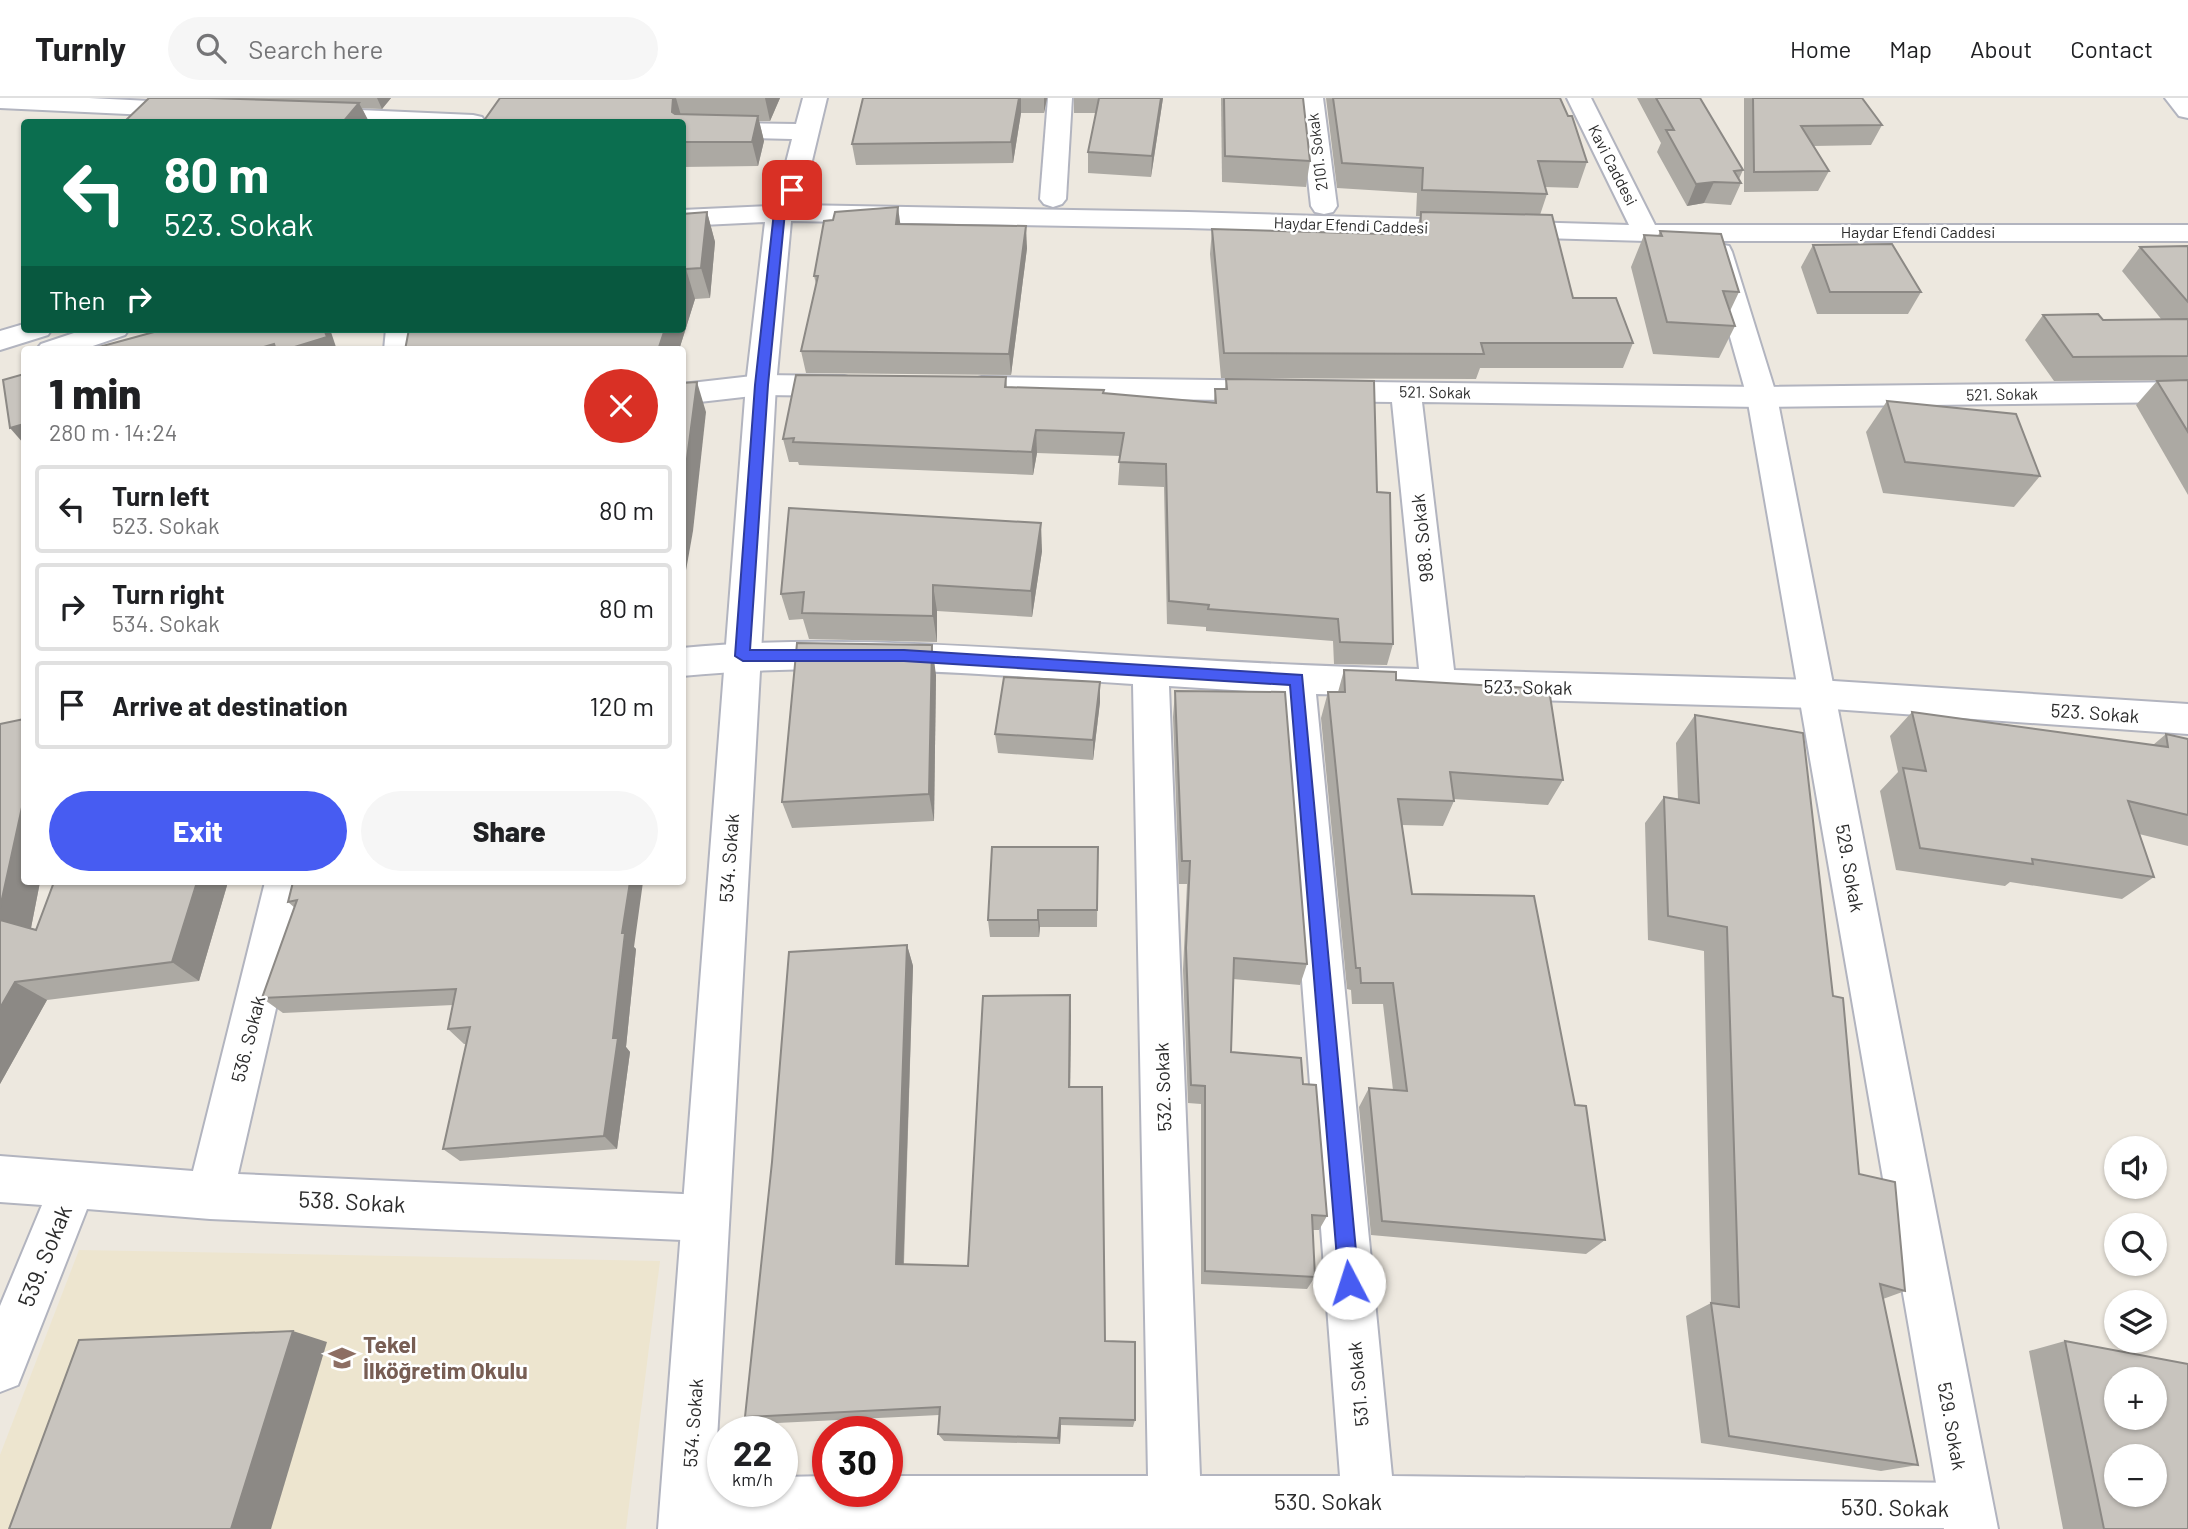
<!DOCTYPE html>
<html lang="en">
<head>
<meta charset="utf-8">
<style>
  body { margin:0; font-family:Barlow,sans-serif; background:#f6f6f6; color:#202124; height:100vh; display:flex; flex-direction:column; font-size:26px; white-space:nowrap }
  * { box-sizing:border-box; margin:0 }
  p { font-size:23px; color:#757577 }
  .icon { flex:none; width:38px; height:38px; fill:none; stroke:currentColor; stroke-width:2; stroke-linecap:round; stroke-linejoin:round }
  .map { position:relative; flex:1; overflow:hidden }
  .sheet { position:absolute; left:21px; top:248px; width:665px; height:539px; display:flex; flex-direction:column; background:#fff; border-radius:7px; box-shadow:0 2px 5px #0004 }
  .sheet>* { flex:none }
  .top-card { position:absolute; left:21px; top:21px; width:665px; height:214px; border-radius:7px; box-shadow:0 2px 5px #0004; background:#0b6e4f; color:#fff; overflow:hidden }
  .fabs { position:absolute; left:2104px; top:1038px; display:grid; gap:14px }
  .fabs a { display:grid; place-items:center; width:63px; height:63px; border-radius:50%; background:#fff; box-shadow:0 2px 5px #0004; font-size:35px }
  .speed { position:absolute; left:707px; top:1318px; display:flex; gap:14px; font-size:35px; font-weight:700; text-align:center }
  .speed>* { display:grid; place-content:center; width:91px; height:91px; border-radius:50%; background:#fff; box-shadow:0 2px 5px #0004; line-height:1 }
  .speed small { font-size:18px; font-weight:400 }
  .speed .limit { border:10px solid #d22; background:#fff; color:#111 }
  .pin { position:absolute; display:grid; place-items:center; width:60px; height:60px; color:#fff; margin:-30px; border-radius:14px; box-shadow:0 4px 10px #0006 }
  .me { position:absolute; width:77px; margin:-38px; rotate:355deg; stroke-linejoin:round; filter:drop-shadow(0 0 5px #0008) }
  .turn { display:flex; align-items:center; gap:24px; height:147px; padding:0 28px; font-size:32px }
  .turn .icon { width:91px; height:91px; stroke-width:2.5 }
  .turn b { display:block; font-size:49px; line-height:60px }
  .then { display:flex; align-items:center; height:66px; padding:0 28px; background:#0003; gap:14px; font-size:26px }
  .round { display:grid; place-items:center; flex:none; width:74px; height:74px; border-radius:37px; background:#f6f6f6 }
  .summary { display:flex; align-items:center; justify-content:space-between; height:119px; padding:0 28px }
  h1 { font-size:42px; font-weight:800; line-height:52px }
  .action { display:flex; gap:14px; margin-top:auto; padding:14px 28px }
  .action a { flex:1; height:80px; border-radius:42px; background:#475cf2; color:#fff; font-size:28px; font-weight:800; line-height:80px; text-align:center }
  .action a+a { background:#f6f6f6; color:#202124 }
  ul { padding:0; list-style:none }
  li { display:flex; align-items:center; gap:21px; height:88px; margin:0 14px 10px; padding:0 14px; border:4px solid #e0e0e0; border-radius:7px }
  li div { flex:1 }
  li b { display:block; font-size:26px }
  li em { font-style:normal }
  header { display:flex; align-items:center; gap:42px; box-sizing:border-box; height:98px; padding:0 35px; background:#fff; border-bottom:2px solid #e0e0e0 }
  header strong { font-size:33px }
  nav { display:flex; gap:38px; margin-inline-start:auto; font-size:24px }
  .search { width:490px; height:63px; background:#f6f6f6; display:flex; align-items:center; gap:18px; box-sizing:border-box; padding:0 24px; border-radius:38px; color:#757577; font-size:26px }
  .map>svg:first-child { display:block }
</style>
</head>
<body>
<header>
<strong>Turnly</strong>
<div class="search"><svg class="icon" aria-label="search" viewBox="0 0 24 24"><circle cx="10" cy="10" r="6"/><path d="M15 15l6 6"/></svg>Search here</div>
<nav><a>Home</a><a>Map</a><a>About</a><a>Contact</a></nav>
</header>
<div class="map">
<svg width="2188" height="1431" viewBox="0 0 2188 1431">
  <rect width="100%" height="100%" fill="#ede8df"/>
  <!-- education -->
  <path fill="#ede5cf" d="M79,1152L660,1163L626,1431H0V1357Z"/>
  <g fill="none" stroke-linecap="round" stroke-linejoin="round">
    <!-- street casing -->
    <g stroke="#b2b4bf" stroke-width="4">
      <g id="street">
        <path d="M0,0H89L191,5L200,7L203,12L200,17L191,19L0,10Z"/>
        <path d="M803,0H827L805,92L801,97L792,100L783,97L779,92L792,41L682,38V24H679H682L796,26Z"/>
        <path d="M1048,0H1072L1066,101L1062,106L1053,109L1044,106L1040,101Z"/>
        <path d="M1299,0H1323L1337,108L1333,114L1324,116L1315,114L1311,108Z"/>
        <path d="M2165,0H2188V20L2179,18Z"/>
        <path d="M314,10L473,17L482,19L485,24H320L305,22L302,17L305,12Z"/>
        <path d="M386,231H414V252H384Z"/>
        <path d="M761,277L844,278L855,281L859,288L855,295L844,298L761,297L682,306V286Z"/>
        <path d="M982,279L1762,289L2188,284V304L1762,309L1422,304L1454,572L1818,582L2188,606V636L1818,610L1316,596L1392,1378L1967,1385L1986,1392L1993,1411L1986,1430L687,1431L669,1424L662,1405L669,1386L688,1379H723V1393H782V1379L828,1378V1393H887V1378H1148L1133,586C983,576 833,563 682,578V550C806,538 930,546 1053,553C1175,561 1296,568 1419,571L1392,304L982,299L971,296L967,289L971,282ZM1169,588L1280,595L1340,1378H1200Z"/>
        <path d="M265,784H305L238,1076L705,1097L722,1103L728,1120L722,1137L705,1143L210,1121L87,1111L18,1287L0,1294V1208L42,1107L0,1104V1058L193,1073Z"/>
      </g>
    </g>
    <!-- secondary casing -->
    <g stroke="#b2b4bf" stroke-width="4">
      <g id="secondary">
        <path d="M1567,0H1591L1655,127H2188V143H1646L1188,130L791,123L776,287L712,1431H658L746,287L765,124L682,128V112L770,108L783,87L792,84L801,87L805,92L796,107L1188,114L1629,127Z"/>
        <path d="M1719,146L1729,148L1732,154L1777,299L1998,1431H1944L1747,299L1706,154L1709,148Z"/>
        <path d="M24,226V231H52L48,237L0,252V233Z"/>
        <path d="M86,231H129L125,237L81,252H36L41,246Z"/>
      </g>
    </g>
    <!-- street -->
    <use href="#street" fill="#fff" fill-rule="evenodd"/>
    <!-- secondary -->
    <use href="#secondary" fill="#fff" fill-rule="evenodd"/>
  </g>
  <!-- wall -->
  <g fill="#aca9a3">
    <path d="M149,0H391L382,11L362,10L369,24H124Z"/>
    <path d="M500,0H780L770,23H759L764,43L758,68L682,69V24Z"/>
    <path d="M863,0H1047L1044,15H1021L1013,65L856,67L852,46Z"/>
    <path d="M1074,0H1163L1151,79L1088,75V54L1096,15H1074Z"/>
    <path d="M1221,0H1303L1310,63L1306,89L1222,84Z"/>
    <path d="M1326,0H1560L1587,64L1578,90L1545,89L1547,96L1540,117L1573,200L1633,245L1623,270H1480L1476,281L1221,280L1210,156L1212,131L1416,137L1420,118H1416L1417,95L1337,90Z"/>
    <path d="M1637,0H1700L1743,72L1739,81L1741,85L1731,107L1704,105L1687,108L1657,54L1661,45Z"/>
    <path d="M1744,0H1862L1882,27L1871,47L1813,48L1829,73L1818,93L1744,94Z"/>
    <path d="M707,114L715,144L710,200L695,201L679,252H405L682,116Z"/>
    <path d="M900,126L1027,150L1011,277L806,275L801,253L816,186L814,178Z"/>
    <path d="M1660,133L1739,194L1730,213L1735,228L1719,260L1653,256L1631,169L1644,137L1658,138Z"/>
    <path d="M1813,147L1921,194L1908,216H1817L1801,169Z"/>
    <path d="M2188,148V282L2054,283L2025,242L2043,217L2103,222H2162L2122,173L2140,149Z"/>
    <path d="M1006,279L1007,289L1214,304L1215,291H1225L1226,281L1377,394L1393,546L1387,567L1334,566L1333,543L1206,533V529L1167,526L1164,389L1118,387L1120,358L1037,355L1033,377L799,367L798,364H789L783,341Z"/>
    <path d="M2188,282V397L2136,307L2157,283Z"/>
    <path d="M1887,303L2040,378L2014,409L1883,395L1866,334Z"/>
    <path d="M1042,453L1032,519L937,513V544L809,541L803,521L789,522L781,496Z"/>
    <path d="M1344,572L1396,582L1563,682L1548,707L1453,701L1454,703L1443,728L1402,727L1412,796L1575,1007L1605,1142L1586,1156L1371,1137L1359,1009L1369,990L1393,992L1383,906H1352L1351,892L1347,891L1321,620L1328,594H1338Z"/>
    <path d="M936,577L934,723L792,730L782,704Z"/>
    <path d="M1100,584V604L1093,662L998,655L995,636Z"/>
    <path d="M1175,593L1307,866L1300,887L1233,881L1231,954L1303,986L1327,1118L1319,1132H1312L1315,1179L1307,1191L1201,1186V1006L1188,1005L1183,872L1187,786H1179L1173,619Z"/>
    <path d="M1912,614L2153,647L2166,636L2188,641V748L2139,736L2154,779L2122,801L2010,784L2005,788L1896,772L1880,693L1898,674L1890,638Z"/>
    <path d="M1695,617L1833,898L1859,1076L1905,1193L1883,1201L1918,1367L1881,1373L1701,1345L1686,1218L1711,1205L1704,853L1648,842L1645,725L1664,699L1678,701L1676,645Z"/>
    <path d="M0,626L24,784H40L31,830L36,832L54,784H228L199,883L47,902L0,986Z"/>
    <path d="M1098,749L1097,829H1040L1039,839H990L988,822Z"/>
    <path d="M293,784L634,849L636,851L626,949L630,954L617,1051L460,1063L443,1051L467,946H464L448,931L453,907L283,915L262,900L295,810L288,804Z"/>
    <path d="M907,847L913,868L904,1166L968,1168L1070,897V989L1105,1243L1135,1322L1133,1329L1061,1327L1060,1346L944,1343L938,1336L939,1317L758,1326L745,1319Z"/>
    <path d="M2065,1243L2188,1431H2063L2029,1253Z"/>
  </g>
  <!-- shaded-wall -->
  <g fill="#8c8985">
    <path d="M377,0H391L382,11Z"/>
    <path d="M673,0H676L682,21L672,14Z"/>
    <path d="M765,0H780L770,23Z"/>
    <path d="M1019,0H1021V15L1013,65L1011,44Z"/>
    <path d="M1044,0H1047L1044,15Z"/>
    <path d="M1161,0H1163L1151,79L1152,58Z"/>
    <path d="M359,5L369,24H343Z"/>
    <path d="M758,18L764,43L758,68L752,44Z"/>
    <path d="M1714,84L1704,105L1687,108L1696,86Z"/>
    <path d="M898,109L901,131L896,126Z"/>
    <path d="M707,114L715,144L710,200L701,170Z"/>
    <path d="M1026,128L1027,150L1011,277L1009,256Z"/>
    <path d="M686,171L695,201L679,252H658L665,231H682V180Z"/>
    <path d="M324,231H330L337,252H285Z"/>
    <path d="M274,246L279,252H253Z"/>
    <path d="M697,284L706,314L693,433L682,495V399Z"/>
    <path d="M24,326V346L10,330Z"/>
    <path d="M1036,332L1037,355L1033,377L1032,354Z"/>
    <path d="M1041,425L1042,453L1032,519L1031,493Z"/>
    <path d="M933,487L937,513V544L933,518Z"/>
    <path d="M932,547L936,577L934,723L929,696Z"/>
    <path d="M1100,584V604L1093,662V642Z"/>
    <path d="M24,700V784H40L29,840L0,823V810Z"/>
    <path d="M197,784H228L199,883L172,864Z"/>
    <path d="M630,784H643L634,849L636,851L626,949L630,954L617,1051L604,1038L622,835Z"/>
    <path d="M1038,812L1040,829L1039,839L1038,822Z"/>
    <path d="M907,847L913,868L903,1178L896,1166Z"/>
    <path d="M15,884L47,902L0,986V910Z"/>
    <path d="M1070,897L1071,917L1070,1006L1069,989Z"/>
    <path d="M293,1233L327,1244L271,1431H231Z"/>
    <path d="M1060,1320L1061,1327L1060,1346L1058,1340Z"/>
  </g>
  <!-- building -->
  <g fill="#c8c4be" stroke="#8c8985" stroke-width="2" fill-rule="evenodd">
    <path d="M149,0H208L359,5L343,24H124Z"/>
    <path d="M500,0H673L672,14L675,16L758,18L752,44H682V24H483Z"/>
    <path d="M863,0H1019L1011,44L852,46Z"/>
    <path d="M1099,0H1161L1152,58L1088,54Z"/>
    <path d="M1224,0H1303L1310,63L1225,58Z"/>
    <path d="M1333,0H1560L1568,18H1572L1587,64L1538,63L1547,96L1422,92L1423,70L1342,65Z"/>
    <path d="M1656,0H1700L1743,72L1734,73L1741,85L1714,84L1696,86L1666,32H1674Z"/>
    <path d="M1753,0H1862L1882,27L1801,28L1829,73L1754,74Z"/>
    <path d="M898,109L896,126L1026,128L1009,256L801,253L818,178H814L824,123L833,122L835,114Z"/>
    <path d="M707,114L701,170L686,171L682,180V116Z"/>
    <path d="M1421,114L1552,117L1573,200H1616L1633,245H1481L1484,256L1224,255L1212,131L1420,137Z"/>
    <path d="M1660,133L1721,136L1739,194L1723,193L1735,228L1667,224L1644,137L1662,138Z"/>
    <path d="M1892,146L1921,194H1830L1813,147Z"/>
    <path d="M2188,148V204L2140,149Z"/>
    <path d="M2098,216L2103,222L2188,221V258L2073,259L2043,217Z"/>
    <path d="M165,231H324L327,239L285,252H276L274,246L253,252H88Z"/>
    <path d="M409,231H665L658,252H405Z"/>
    <path d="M24,276V326L10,330L3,282Z"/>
    <path d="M796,277L1006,279L1005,289L1104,292L1103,295L1216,305L1215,291H1227L1226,281L1374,283L1377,394L1390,395L1393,546L1340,544L1338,521L1208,511L1209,507L1169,503L1166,366L1119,364L1124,335L1036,332L1032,354L793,344L794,340L783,341Z"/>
    <path d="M2188,282V334L2157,283Z"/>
    <path d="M697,284L682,399V285Z"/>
    <path d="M1887,303L2016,316L2040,378L1905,364Z"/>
    <path d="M789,410L1041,425L1031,493L933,487V518L802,515L804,494L781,496Z"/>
    <path d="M797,545L932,547L929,696L782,704Z"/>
    <path d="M1344,572L1396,574V582L1549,591L1563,682L1450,674L1454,703L1398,701L1412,796L1534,798L1575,1007L1586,1008L1605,1142L1382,1123L1369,990L1407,993L1393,885H1361L1360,870H1356L1328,594H1345Z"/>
    <path d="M1004,579L1100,584L1093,642L995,636Z"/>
    <path d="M1175,593L1285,594L1307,866L1234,860L1231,954L1301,960L1303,986L1316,987L1327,1118L1312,1117L1315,1179L1205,1173V988L1191,987L1186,850L1190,763H1182Z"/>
    <path d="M1912,614L2168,649L2166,636L2188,641V717L2128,703L2154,779L2032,761L2033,766L1920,750L1903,670L1926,673Z"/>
    <path d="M1695,617L1803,635L1833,898L1843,900L1859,1076L1895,1084L1905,1193L1880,1186L1918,1367L1729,1338L1711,1205L1739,1209L1727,829L1668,818L1664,699L1699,705Z"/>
    <path d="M24,621V700L0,810V626Z"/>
    <path d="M992,749H1098L1097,812H1038V822H988Z"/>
    <path d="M54,784H197L172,864L15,884L0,910V822L36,832Z"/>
    <path d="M293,784H630L622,835H625L613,940H618L604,1038L443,1051L470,929L448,931L456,891L262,900L297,802L288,804Z"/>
    <path d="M907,847L896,1166L968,1168L983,898L1070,897L1069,989H1102L1105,1243L1135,1244V1322L1060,1320L1058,1340L938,1336L940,1309L745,1319L772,1064L789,854Z"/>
    <path d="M293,1233L231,1431H9L79,1242Z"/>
    <path d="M2065,1243L2188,1266V1431H2104ZM2116,1281H2154V1320H2116ZM2116,1358H2154V1396H2116Z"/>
  </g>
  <!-- route -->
  <path fill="#475cf2" stroke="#2e3c9d" stroke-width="2" d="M792,89L797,92L785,114L768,287L750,552H904L1302,577L1359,1185L1356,1192L1349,1195L1342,1192L1339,1185L1290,587L904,563H743L735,558L755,287L774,114L788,90Z"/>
  <!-- icons -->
  <defs>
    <g id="school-bare" transform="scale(2.1)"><path d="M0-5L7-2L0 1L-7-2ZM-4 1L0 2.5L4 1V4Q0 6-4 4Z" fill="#8d6e63" stroke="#fff" stroke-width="2.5" paint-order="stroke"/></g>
  </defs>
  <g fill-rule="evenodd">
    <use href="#school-bare" x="342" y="1260"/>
  </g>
  <g text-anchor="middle" stroke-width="5" stroke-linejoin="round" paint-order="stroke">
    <!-- far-street labels -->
    <g font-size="16" fill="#2c2c2c" stroke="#fff">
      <text transform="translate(1317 54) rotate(-97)" y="6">2101. Sokak</text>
      <text transform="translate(1613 67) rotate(63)" y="6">Kavi Caddesi</text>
      <text transform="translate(1351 127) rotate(2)" y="6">Haydar Efendi Caddesi</text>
      <text x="1918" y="140">Haydar Efendi Caddesi</text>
      <text transform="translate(1435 294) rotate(1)" y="6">521. Sokak</text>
      <text transform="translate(2002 296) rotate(-1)" y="6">521. Sokak</text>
    </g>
    <!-- street labels -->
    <g font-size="19" fill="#2c2c2c" stroke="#fff">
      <text transform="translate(1422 440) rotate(-96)" y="7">988. Sokak</text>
      <text transform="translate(1528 589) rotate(1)" y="7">523. Sokak</text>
      <text transform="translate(2095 615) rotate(4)" y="7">523. Sokak</text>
      <text transform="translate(729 760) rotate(-86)" y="7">534. Sokak</text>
      <text transform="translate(1850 770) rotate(80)" y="7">529. Sokak</text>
      <text transform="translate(248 941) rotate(-76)" y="7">536. Sokak</text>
      <text transform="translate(1163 989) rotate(-92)" y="7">532. Sokak</text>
      <text transform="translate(1358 1286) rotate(-95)" y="7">531. Sokak</text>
      <text transform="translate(693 1325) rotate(-86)" y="7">534. Sokak</text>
      <text transform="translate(1952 1328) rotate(80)" y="7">529. Sokak</text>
    </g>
    <!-- near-street labels -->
    <g font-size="23" fill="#2c2c2c" stroke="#fff">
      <text transform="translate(352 1104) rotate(3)" y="8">538. Sokak</text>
      <text transform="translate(45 1158) rotate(-68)" y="8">539. Sokak</text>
      <text x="1328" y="1412">530. Sokak</text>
      <text transform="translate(1895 1410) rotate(1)" y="8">530. Sokak</text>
    </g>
    <!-- near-education labels -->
    <g font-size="23" font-weight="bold" fill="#785e54" stroke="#fff" text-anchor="start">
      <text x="363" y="1255">Tekel<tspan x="363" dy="26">İlköğretim Okulu</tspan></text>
    </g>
  </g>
</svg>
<div class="fabs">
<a><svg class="icon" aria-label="sound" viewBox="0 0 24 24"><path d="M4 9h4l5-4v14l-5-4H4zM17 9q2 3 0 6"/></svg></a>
<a><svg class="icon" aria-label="search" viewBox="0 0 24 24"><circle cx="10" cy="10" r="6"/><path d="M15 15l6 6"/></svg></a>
<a><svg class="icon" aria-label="layers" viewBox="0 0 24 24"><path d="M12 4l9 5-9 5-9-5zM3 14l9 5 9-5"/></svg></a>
<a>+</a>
<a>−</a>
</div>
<div class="speed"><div>22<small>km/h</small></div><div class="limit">30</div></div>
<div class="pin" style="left:792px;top:92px;background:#d93025"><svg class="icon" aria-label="arrive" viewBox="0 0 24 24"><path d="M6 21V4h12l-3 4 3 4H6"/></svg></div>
<svg class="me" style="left:1349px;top:1185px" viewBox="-20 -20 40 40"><circle r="19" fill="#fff"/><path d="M0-13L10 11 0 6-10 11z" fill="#475cf2"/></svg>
<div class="top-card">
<div class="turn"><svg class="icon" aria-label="left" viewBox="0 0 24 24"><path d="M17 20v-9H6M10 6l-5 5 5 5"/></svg><div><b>80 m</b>523. Sokak</div></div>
<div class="then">Then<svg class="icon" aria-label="right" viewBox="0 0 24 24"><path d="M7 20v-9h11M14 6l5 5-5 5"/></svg></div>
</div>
<section class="sheet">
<div class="summary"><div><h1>1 min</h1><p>280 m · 14:24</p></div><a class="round" style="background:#d93025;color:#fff"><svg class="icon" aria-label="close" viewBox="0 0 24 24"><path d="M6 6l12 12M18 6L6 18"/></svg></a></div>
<ul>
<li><svg class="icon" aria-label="left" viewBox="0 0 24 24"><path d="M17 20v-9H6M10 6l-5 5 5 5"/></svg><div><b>Turn left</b><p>523. Sokak</p></div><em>80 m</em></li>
<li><svg class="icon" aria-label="right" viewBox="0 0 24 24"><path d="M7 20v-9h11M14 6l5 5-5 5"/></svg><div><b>Turn right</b><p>534. Sokak</p></div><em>80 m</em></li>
<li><svg class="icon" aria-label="arrive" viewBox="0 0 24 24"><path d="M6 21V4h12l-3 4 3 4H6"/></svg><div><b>Arrive at destination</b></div><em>120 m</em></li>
</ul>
<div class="action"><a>Exit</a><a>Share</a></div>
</section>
</div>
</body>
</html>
